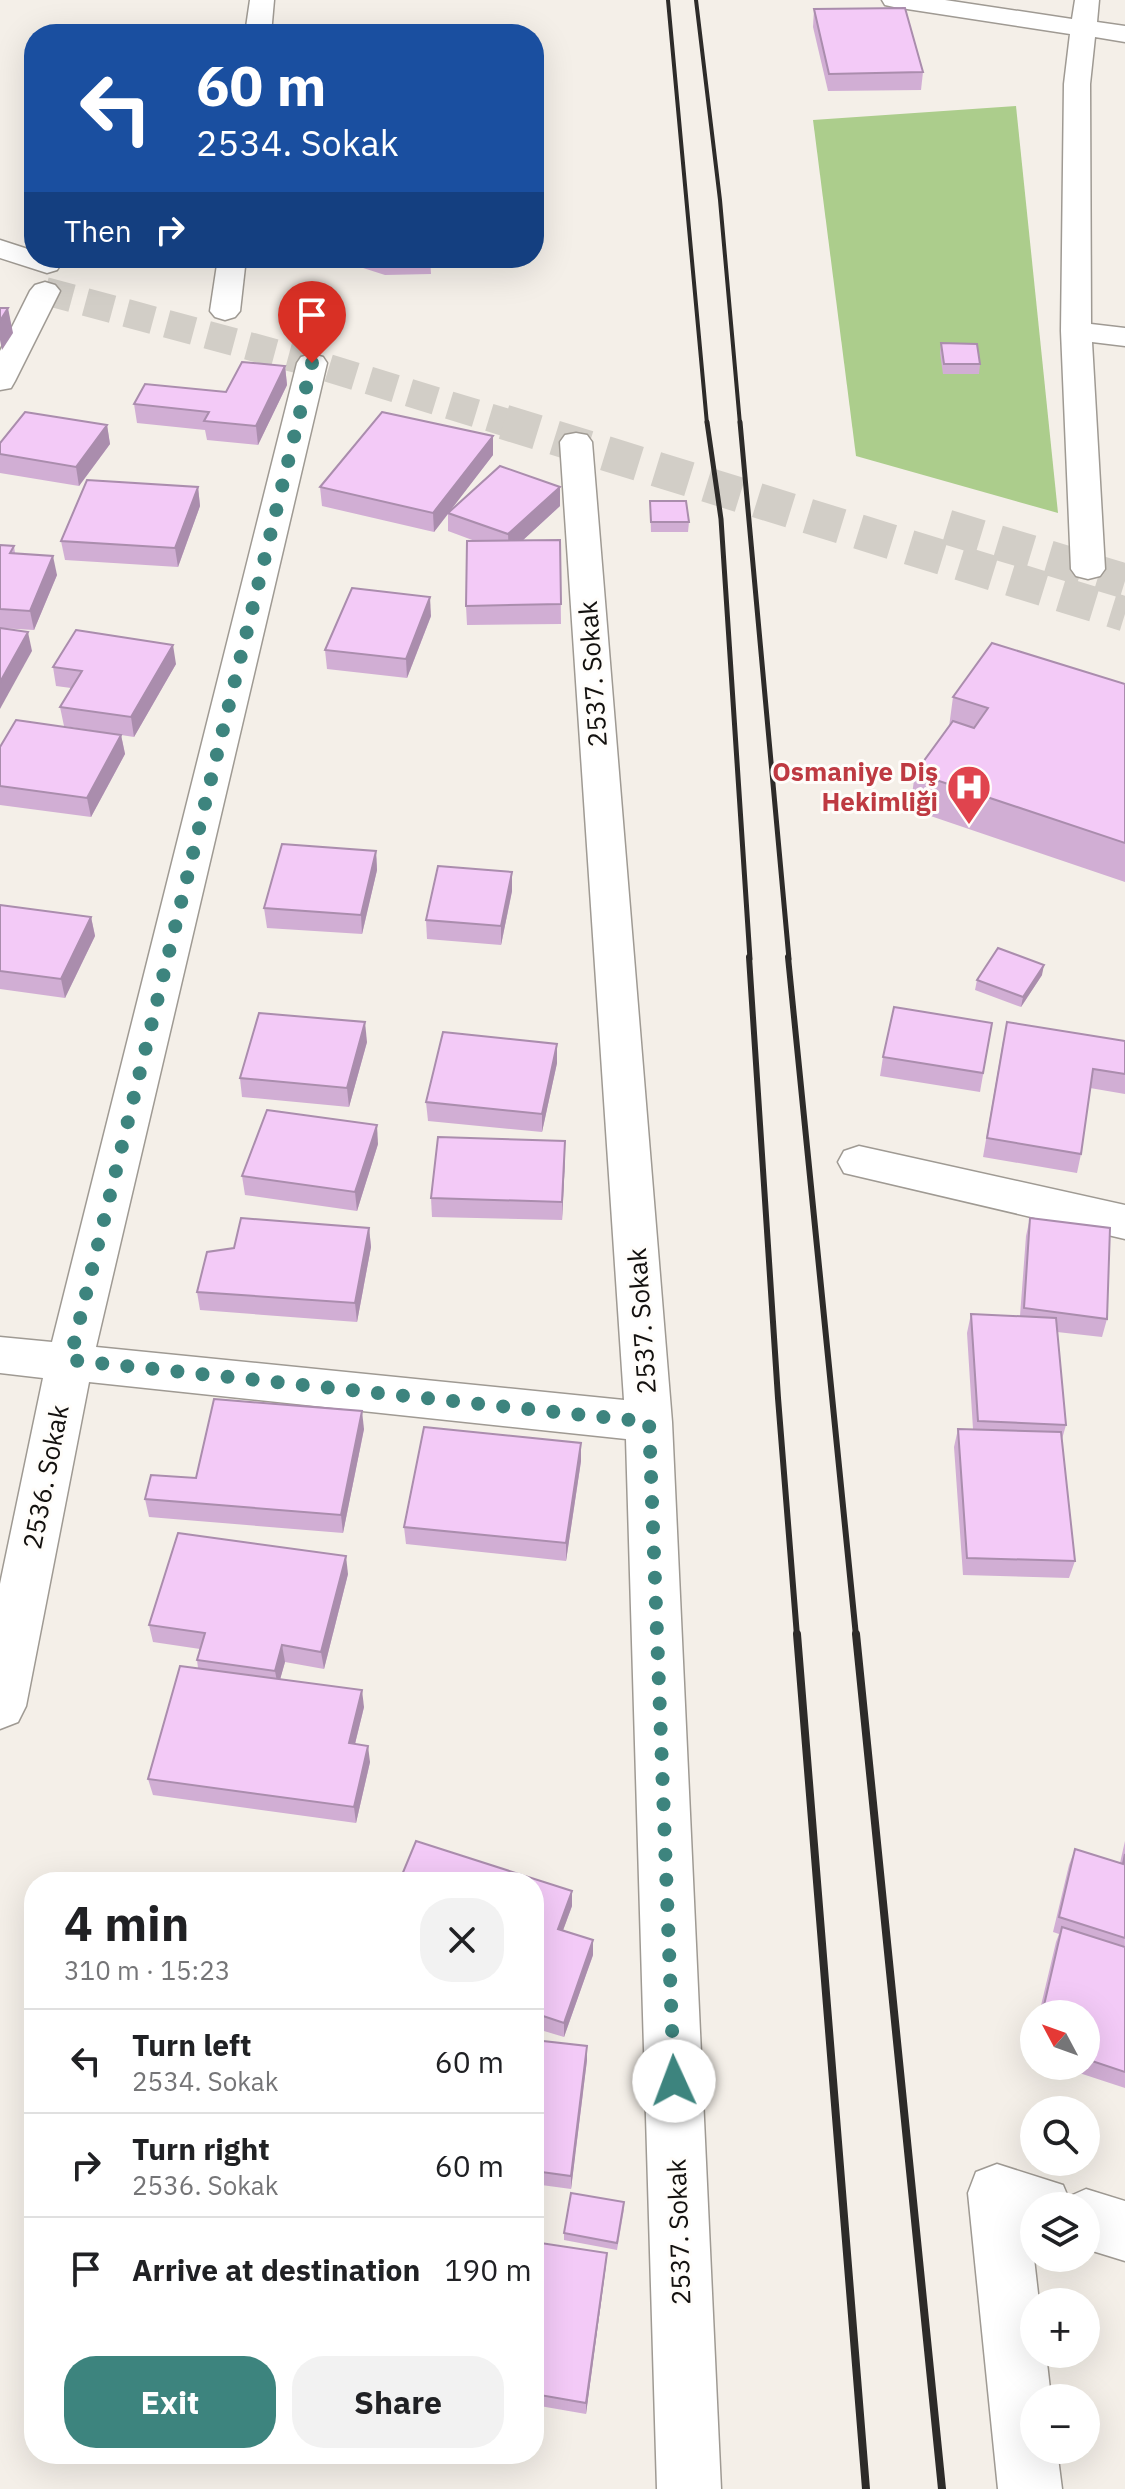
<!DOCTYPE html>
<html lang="en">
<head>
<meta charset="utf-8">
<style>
  body { margin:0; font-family:"IBM Plex Sans",sans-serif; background:#f2f2f2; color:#202124; height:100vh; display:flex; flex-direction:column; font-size:30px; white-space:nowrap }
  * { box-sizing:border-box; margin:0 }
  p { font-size:26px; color:#757577 }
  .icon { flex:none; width:44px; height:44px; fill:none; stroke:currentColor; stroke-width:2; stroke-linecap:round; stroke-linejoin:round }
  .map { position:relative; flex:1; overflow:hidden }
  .panel { position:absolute; left:24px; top:1872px; width:520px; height:592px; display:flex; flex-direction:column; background:#fff; border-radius:32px; box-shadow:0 8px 32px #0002 }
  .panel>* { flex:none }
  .banner { position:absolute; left:24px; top:24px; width:520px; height:244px; border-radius:32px; box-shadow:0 8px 32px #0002; background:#1a4fa0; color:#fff; overflow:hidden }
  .needle { width:52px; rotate:311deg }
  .controls { position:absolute; left:1020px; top:2000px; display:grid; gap:16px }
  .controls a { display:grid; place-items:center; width:80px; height:80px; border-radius:50%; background:#fff; box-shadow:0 8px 32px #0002; font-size:40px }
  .pin { position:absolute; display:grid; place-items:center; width:68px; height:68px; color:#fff; margin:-82px -34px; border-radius:50% 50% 50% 0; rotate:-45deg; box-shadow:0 0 8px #0007 }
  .pin .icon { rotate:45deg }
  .me { position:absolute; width:88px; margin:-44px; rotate:358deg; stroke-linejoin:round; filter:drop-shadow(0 0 6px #0008) }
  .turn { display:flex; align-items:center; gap:28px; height:168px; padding:0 40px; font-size:36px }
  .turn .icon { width:104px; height:104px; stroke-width:2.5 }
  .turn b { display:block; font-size:56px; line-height:68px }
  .then { display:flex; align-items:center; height:76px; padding:0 40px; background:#0003; gap:16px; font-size:30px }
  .round { display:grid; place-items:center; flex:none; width:84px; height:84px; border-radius:32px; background:#f2f2f2 }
  .summary { display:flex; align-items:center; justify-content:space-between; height:136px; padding:0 40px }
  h1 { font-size:48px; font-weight:700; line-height:60px }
  .cta { display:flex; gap:16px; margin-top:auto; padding:16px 40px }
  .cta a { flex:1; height:92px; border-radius:32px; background:#3d847e; color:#fff; font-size:32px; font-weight:700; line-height:92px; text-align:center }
  .cta a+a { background:#f2f2f2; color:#202124 }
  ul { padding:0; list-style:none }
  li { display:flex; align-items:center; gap:24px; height:104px; padding:0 40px; border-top:2px solid #e0e0e0 }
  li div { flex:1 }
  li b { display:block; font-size:30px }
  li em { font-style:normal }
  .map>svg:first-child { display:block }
</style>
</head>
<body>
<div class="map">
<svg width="1125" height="2489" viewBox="0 0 1125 2489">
  <rect width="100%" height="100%" fill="#f4efe8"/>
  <!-- green -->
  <path fill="#accd8c" d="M1016,106L1058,513L856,456L813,120Z"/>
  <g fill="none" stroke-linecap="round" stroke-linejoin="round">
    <!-- major-tunnel-far1 -->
    <path stroke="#d2cec7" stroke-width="28" stroke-dasharray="28 14" stroke-linecap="butt" d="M45,291L312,363L511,424"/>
    <!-- major-tunnel -->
    <g stroke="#d2cec7" stroke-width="35" stroke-dasharray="35 18" stroke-linecap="butt">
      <path d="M504,422L1125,614"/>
      <path d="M947,527L1125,581"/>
    </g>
    <!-- minor casing -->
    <g stroke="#9f9a93" stroke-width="3">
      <g id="minor">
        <path d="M250,0H274L271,34H245Z"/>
        <path d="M882,0H945L1072,19L1075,0H1099L1097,22L1125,26V42L1095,37L1090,84L1091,324L1125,328V346L1092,342L1105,569L1100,576L1088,579L1076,576L1071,569L1061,331L1064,84L1070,34L894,7L885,5Z"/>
        <path d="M218,258H246L240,311L235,317L225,320L215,317L210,311Z"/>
        <path d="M45,282L55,285L60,291L15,381L11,388L0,390V351L30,291L35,285Z"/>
        <path d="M312,354L323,357L327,363L96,1347L624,1400L560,442L565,435L576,433L587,435L592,442L672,1422L721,2489H657L626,1439L89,1382L26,1706L18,1722L0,1729V1584L43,1378L0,1373V1337L52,1342L297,363L301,357Z"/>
        <path d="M859,1146L1125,1205V1239L844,1173L838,1162L844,1151Z"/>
        <path d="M997,2164L1063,2185L1068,2197L1086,2189L1125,2201V2261L1086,2249V2206H1034V2233L1031,2232L1039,2302H1034V2354H1046L1051,2398H1034V2450H1057L1062,2489H998L968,2193L976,2172Z"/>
      </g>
    </g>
    <!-- major casing -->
    <g stroke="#9f9a93" stroke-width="3">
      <path id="major" d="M0,240L34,251V258H57L61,264L57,270L47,273L0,258Z"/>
    </g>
    <!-- minor -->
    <use href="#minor" fill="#fff" fill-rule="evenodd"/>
    <!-- major -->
    <use href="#major" fill="#fff" fill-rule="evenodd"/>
    <!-- rail-far3 -->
    <g stroke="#2d2b29" stroke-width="4">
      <path d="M668,0L707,424"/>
      <path d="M696,0L720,200L740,424"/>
    </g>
    <!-- rail-far2 -->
    <g stroke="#2d2b29" stroke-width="5">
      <path d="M707,422L721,519L750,959"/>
      <path d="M740,422L789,959"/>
    </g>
    <!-- rail-far1 -->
    <g stroke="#2d2b29" stroke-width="6">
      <path d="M749,957L778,1398L797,1636"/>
      <path d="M788,957L856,1636"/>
    </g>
    <!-- rail -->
    <g stroke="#2d2b29" stroke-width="8">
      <path d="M797,1634L866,2489"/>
      <path d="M856,1634L942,2489"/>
    </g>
  </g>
  <!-- wall -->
  <g fill="#d1aed4">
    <path d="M814,9L923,72L921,90L828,91L813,27Z"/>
    <path d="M332,258H430L431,274L385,275Z"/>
    <path d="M941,343L980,364L979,374H943L940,353Z"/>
    <path d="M285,366L287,385L258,445L207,440L205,430L137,423L134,404L226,392Z"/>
    <path d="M107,425L110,444L79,486L0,473V443Z"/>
    <path d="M493,455L451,509L560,487V506L522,541L560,540L561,624L467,625L466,606L475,541L448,531V514L434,532L322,506L320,487Z"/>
    <path d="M198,487L200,506L178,567L65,560L61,541Z"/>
    <path d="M650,501L689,522L688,532H651Z"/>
    <path d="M0,545L14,546L15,553L57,575L34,630L0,628Z"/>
    <path d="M431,616L407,678L327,669L325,650Z"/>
    <path d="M176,664L134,737L64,726L60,707L71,688L56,686L53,667Z"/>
    <path d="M1125,684V882L910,809L915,773L949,727L953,697Z"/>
    <path d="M121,735L125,754L91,817L0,805V747Z"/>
    <path d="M376,851L377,870L362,934L267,928L264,908Z"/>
    <path d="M512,891L501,945L427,939L426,920Z"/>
    <path d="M0,905L91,917L95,936L65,998L0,989Z"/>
    <path d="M1042,975L1021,1007L975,990L977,980Z"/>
    <path d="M992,1023L980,1092L880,1076L883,1057Z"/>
    <path d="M1003,1041H1125V1094L1090,1088L1081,1154L1077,1173L983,1157Z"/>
    <path d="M367,1042L349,1107L242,1097L240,1078Z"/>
    <path d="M557,1044V1063L542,1132L428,1121L426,1102Z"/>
    <path d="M378,1144L357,1211L245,1195L242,1176Z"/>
    <path d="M565,1159L562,1220L432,1217L431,1198Z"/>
    <path d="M1030,1218L1107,1319L1102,1337L1057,1332L1066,1425L1062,1439L1075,1561L1069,1578L963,1575L954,1447L958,1429H973L967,1333L971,1314L1020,1316L1026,1236Z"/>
    <path d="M369,1228L371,1247L357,1322L200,1310L197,1292Z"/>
    <path d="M364,1429L343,1533L149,1517L145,1499L196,1478Z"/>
    <path d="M581,1443V1461L566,1561L406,1544L404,1527Z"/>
    <path d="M348,1574L324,1669L285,1662L280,1679L364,1707L355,1744L370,1762L356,1823L153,1795L148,1779L198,1668L197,1660L200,1649L153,1642L149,1625Z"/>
    <path d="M1125,1841V2088L1058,2066H1086V2014H1039L1056,1942L1059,1934L1053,1932L1069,1865L1075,1849L1120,1863Z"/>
    <path d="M534,1882L572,1891V1906L563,1930L593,1955L564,2037L534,2028Z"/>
    <path d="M1034,2038V2058L1030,2057Z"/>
    <path d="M534,2040L587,2046V2060L571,2189L534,2184Z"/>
    <path d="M624,2209L617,2250L564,2240V2233Z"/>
    <path d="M534,2242L606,2265L586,2414L534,2405Z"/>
  </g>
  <!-- shaded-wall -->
  <g fill="#aa8dad">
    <path d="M8,308L13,333L2,350L0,340V321Z"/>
    <path d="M285,366L287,385L258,445L256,426Z"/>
    <path d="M107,425L110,444L79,486L76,467Z"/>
    <path d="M493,436V455L434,532L433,513Z"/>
    <path d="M198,487L200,506L178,567L175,548Z"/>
    <path d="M560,487V506L509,553L508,534Z"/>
    <path d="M53,556L57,575L34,630L30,611Z"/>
    <path d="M430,597L431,616L407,678L406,659Z"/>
    <path d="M28,632L32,651L0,709V682Z"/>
    <path d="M173,645L176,664L134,737L131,717Z"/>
    <path d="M121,735L125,754L91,817L87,798Z"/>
    <path d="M376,851L377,870L362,934L361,915Z"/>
    <path d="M512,872V891L501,945V926Z"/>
    <path d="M91,917L95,936L65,998L61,979Z"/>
    <path d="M1044,965L1042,975L1021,1007L1023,997Z"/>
    <path d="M365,1022L367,1042L349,1107L347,1088Z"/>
    <path d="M557,1044V1063L542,1132V1114Z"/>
    <path d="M377,1125L378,1144L357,1211L355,1192Z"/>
    <path d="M565,1141V1159L562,1220V1202Z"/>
    <path d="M369,1228L371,1247L357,1322L355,1303Z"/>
    <path d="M362,1411L364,1429L343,1533L341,1515Z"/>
    <path d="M581,1443V1461L566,1561V1543Z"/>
    <path d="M346,1556L348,1574L324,1669L321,1652Z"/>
    <path d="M282,1645L285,1662L278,1687L275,1671Z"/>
    <path d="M362,1690L364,1707L351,1760L349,1743Z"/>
    <path d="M368,1746L370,1762L356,1823L354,1807Z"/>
    <path d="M572,1891V1906L558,1944V1929Z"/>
    <path d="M593,1940V1955L564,2037V2023Z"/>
    <path d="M587,2046V2060L571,2189V2176Z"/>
    <path d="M607,2253L606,2265L586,2414V2403Z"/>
  </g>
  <!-- building -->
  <g fill="#f3caf7" stroke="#aa8dad" stroke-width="2">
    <path d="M905,8L923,72L829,74L814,9Z"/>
    <path d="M0,308H8L0,321Z"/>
    <path d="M941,343L977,344L980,364H944Z"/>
    <path d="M242,362L285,366L256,426L204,421L209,412L134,404L145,384L226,392Z"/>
    <path d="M25,412L107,425L76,467L0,454V443Z"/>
    <path d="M382,412L493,436L433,513L320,487Z"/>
    <path d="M500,466L560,487L508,534L448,513Z"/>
    <path d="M87,480L198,487L175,548L61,541Z"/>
    <path d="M650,501H686L689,522H651Z"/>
    <path d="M560,540L561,604L466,606L467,541Z"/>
    <path d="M0,545L14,546L10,553L53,556L30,611L0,609Z"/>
    <path d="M352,588L430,597L406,659L325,650Z"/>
    <path d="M0,628L28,632L0,682Z"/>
    <path d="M76,630L173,645L131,717L60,707L82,671L53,667Z"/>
    <path d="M992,643L1125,684V843L915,773L953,721L974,728L988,708L953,697Z"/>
    <path d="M16,720L121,735L87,798L0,786V747Z"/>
    <path d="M282,844L376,851L361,915L264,908Z"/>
    <path d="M438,866L512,872L501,926L426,920Z"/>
    <path d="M0,905L91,917L61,979L0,971Z"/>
    <path d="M998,948L1044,965L1023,997L977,980Z"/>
    <path d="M894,1007L992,1023L983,1073L883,1057Z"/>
    <path d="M259,1013L365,1022L347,1088L240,1078Z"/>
    <path d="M1007,1022L1125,1041V1074L1093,1069L1081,1154L987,1138Z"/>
    <path d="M443,1032L557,1044L542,1114L426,1102Z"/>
    <path d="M267,1110L377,1125L355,1192L242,1176Z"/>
    <path d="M438,1137L565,1141L562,1202L431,1198Z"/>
    <path d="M241,1218L369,1228L355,1303L197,1292L207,1252L234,1248Z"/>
    <path d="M1030,1218L1110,1228L1107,1319L1024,1308Z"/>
    <path d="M971,1314L1056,1318L1066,1425L978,1421Z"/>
    <path d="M214,1399L362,1411L341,1515L145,1499L151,1475L196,1478Z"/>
    <path d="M424,1427L581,1443L566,1543L404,1527Z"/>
    <path d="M958,1429L1061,1432L1075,1561L967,1558Z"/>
    <path d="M178,1533L346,1556L321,1652L282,1645L275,1671L197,1660L205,1633L149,1625Z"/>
    <path d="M180,1666L362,1690L349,1743L368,1746L354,1807L148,1779Z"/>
    <path d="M416,1841L572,1891L558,1929L593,1940L564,2023L534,2013V1882H399Z"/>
    <path d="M1075,1849L1123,1864L1125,1854V1938L1059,1917Z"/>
    <path d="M1062,1927L1125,1947V2072L1086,2059V2014H1042Z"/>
    <path d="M534,2040L587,2046L571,2176L534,2171Z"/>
    <path d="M571,2193L624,2202L617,2243L564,2233Z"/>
    <path d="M534,2242L607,2253L586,2403L534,2394Z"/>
  </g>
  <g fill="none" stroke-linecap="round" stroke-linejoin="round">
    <!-- route -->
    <path stroke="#3d847e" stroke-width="14" stroke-dasharray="0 25.2" d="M312,363L70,1360L649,1422L674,2081"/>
  </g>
  <!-- icons -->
  <defs>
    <g id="hospital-pin" transform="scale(2.3)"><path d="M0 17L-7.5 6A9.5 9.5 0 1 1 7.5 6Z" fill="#e0444e" stroke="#fffdfa"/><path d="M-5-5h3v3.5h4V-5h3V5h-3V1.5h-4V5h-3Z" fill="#fff"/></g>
  </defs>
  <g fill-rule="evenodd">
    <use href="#hospital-pin" x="969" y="787"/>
  </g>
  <g text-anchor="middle" stroke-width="6" stroke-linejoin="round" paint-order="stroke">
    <!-- street labels -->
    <g font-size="26" fill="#13110f" stroke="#fffdfa">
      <text transform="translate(593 674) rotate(-94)" y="9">2537. Sokak</text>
      <text transform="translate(642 1321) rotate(-94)" y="9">2537. Sokak</text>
      <text transform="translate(46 1477) rotate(-79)" y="9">2536. Sokak</text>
      <text transform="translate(679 2232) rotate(-92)" y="9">2537. Sokak</text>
    </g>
    <!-- health labels -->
    <g font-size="26" font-weight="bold" fill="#be3a42" stroke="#fffdfa" text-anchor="end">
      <text x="938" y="781">Osmaniye Diş<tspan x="938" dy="30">Hekimliği</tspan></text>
    </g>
  </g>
</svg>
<div class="controls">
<a><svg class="needle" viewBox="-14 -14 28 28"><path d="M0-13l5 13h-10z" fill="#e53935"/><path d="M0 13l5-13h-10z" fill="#757577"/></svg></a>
<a><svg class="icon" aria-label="search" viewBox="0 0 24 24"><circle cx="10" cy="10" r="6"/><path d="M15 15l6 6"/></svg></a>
<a><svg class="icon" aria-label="layers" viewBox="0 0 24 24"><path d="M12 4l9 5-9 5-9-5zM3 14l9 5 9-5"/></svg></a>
<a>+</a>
<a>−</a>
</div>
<div class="pin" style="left:312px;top:363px;background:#d93025"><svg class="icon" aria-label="arrive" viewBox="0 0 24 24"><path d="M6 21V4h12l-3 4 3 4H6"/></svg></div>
<svg class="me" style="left:674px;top:2081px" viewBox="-20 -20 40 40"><circle r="19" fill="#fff"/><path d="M0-13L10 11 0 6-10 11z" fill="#3d847e"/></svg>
<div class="banner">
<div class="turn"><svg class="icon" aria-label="left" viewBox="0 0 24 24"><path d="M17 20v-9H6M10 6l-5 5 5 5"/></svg><div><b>60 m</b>2534. Sokak</div></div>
<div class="then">Then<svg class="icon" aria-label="right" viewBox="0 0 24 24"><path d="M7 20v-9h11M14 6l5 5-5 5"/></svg></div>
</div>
<section class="panel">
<div class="summary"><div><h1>4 min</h1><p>310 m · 15:23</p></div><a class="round"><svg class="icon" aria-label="close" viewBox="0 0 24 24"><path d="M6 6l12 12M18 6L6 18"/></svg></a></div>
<ul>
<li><svg class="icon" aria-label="left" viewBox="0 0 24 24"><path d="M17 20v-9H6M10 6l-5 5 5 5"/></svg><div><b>Turn left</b><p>2534. Sokak</p></div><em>60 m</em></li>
<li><svg class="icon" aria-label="right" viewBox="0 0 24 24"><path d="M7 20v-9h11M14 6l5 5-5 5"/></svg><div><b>Turn right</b><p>2536. Sokak</p></div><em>60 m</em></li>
<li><svg class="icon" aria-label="arrive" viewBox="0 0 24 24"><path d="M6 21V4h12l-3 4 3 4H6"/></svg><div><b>Arrive at destination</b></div><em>190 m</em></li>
</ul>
<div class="cta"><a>Exit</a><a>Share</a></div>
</section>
</div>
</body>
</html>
